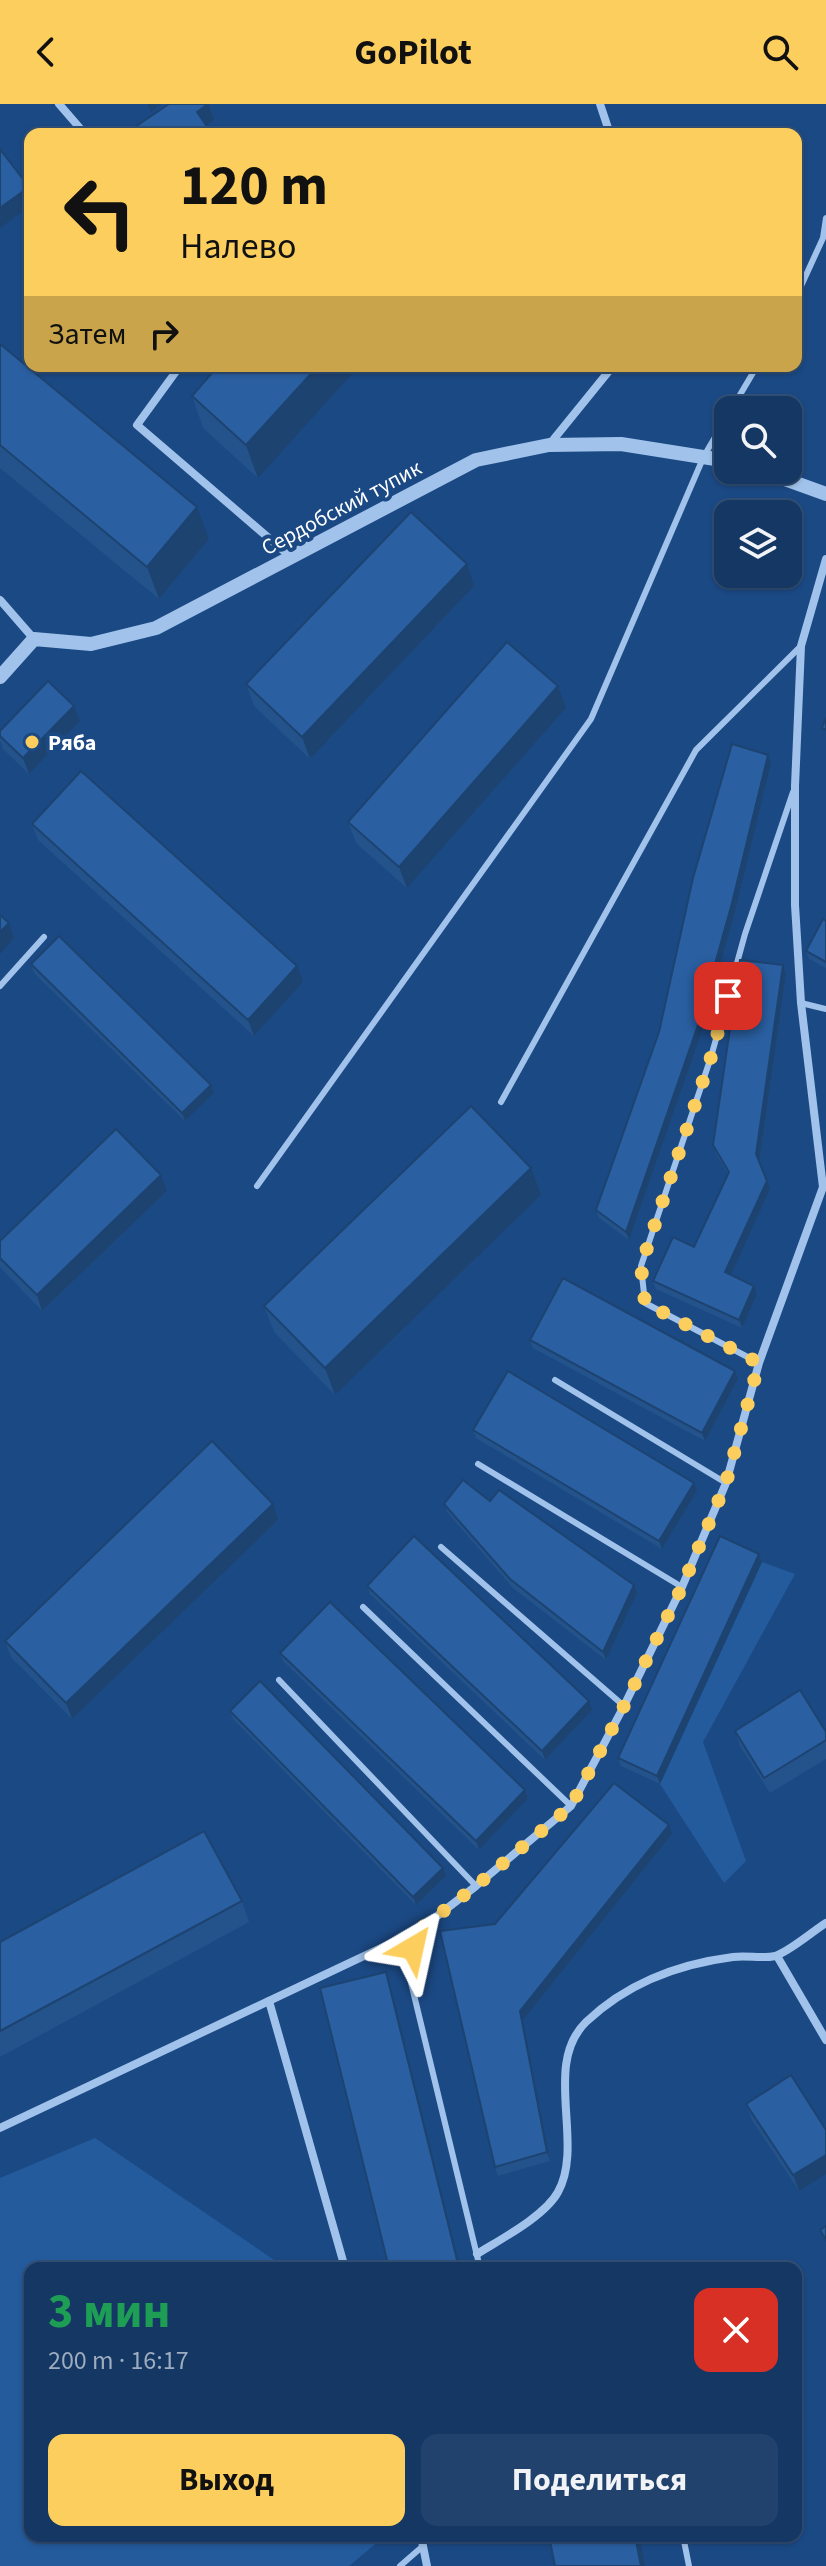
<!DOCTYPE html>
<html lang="ru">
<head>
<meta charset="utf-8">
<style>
  body { margin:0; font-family:"Source Sans 3",sans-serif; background:#21426c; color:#f1f3f6; height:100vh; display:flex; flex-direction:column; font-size:30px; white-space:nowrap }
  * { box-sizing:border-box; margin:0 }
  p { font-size:26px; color:#9dacbe }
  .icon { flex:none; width:44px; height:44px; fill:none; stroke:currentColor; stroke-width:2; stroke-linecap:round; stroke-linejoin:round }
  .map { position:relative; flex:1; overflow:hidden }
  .sheet { position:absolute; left:24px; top:2158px; width:778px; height:280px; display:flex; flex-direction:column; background:#143763; border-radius:16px; box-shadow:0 2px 6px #0004,0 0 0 2px #335178 }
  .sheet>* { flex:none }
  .banner { position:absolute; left:24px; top:24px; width:778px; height:244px; border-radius:16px; box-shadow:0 2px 6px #0004,0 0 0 2px #335178; background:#fcce5e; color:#111; overflow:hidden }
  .fabs { position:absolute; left:714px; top:292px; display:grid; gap:16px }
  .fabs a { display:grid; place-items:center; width:88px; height:88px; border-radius:16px; background:#143763; box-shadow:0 2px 6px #0004,0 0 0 2px #335178; font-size:40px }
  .pin { position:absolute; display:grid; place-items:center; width:68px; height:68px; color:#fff; margin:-34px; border-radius:16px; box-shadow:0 4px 12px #0006 }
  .me { position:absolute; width:88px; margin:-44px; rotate:36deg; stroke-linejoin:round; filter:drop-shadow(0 0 6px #0008) }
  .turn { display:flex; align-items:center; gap:28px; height:168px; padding:0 24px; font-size:36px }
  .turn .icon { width:104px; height:104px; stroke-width:2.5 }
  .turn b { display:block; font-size:56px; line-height:68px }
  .then { display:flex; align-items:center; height:76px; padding:0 24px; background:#0003; gap:16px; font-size:30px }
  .round { display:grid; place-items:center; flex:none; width:84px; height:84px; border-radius:16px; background:#21426c }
  .overview { display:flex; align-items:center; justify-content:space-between; height:136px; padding:0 24px }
  h1 { font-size:48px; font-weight:700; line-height:60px; color:#1e9e55 }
  .cta { display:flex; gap:16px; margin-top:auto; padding:16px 24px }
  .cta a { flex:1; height:92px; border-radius:16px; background:#fcce5e; color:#111; font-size:32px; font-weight:700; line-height:92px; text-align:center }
  .cta a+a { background:#21426c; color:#f1f3f6 }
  header { display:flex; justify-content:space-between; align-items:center; height:104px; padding:0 24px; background:#fcce5e; color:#111; font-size:36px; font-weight:700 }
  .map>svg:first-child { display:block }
</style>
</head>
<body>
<header><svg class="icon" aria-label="back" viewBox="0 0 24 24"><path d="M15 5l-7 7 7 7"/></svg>GoPilot<svg class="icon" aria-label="search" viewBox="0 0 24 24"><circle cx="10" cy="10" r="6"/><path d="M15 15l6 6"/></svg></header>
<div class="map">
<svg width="826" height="2462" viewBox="0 0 826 2462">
  <rect width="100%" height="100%" fill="#1b4984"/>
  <!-- green -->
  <g fill="#245b9d">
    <path d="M762,1458L795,1470L703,1638L746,1757L724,1779L660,1680Z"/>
    <path d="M95,2034L286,2164H30V2432H377L379,2437L349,2462H0V2074Z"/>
  </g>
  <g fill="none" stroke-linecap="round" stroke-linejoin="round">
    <!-- service -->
    <g stroke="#a1c3eb" stroke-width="6">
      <path d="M796,193L823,134L826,114"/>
      <path d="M731,306L757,262"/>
      <path d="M0,882L44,833"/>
      <path d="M801,899L826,905"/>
      <path d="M501,998L696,646L801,542"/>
      <path d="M257,1082L591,615L704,352L728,311"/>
      <path d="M759,1259L645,1199L641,1162L711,953L745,830L793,688"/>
      <path d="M555,1276L726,1379"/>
      <path d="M478,1360L682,1483"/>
      <path d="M441,1443L624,1602"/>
      <path d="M363,1503L571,1702"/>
      <path d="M279,1576L476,1782"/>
      <path d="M418,1826L407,1862L480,2164"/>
      <path d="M683,2432L689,2462"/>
      <path d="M400,2462L423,2442"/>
    </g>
    <!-- minor -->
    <g stroke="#a1c3eb" stroke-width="8">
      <path d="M59,0L85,30"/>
      <path d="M600,0L610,30"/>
      <path d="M180,262L137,321L292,454"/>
      <path d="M549,341L613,262"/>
      <path d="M0,496L34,535"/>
      <path d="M777,1852L826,1936"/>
      <path d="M269,1897L345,2164"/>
      <path d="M0,2024L419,1826L476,1782L571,1702L624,1602L682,1483L726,1379L759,1259L823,1083L801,899L795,801V682L801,542L826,455"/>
      <path d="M477,2150C501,2135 545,2112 558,2088C585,2039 542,1961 586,1918C626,1880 678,1860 733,1853C747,1851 762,1855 775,1852C789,1848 813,1827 826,1819"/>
      <path d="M421,2432L427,2462"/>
    </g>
    <!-- tertiary -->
    <g stroke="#a1c3eb" stroke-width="14">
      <path d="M760,366L826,390"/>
      <path d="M0,573L34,535L91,540L156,524L476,356L549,341L621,340L728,357"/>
    </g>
  </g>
  <!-- wall -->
  <g fill="#24538b">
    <path d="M0,240L209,435L159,495L0,364Z"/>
    <path d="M218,262L258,374L203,324L192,292Z"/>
    <path d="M474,482L310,655L254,602L246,580Z"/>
    <path d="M566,604L407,784L356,739L348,718Z"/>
    <path d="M80,617L29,670L3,645L0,636V627Z"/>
    <path d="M768,651L771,659L735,808L701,930L629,1136L599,1114L596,1106Z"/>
    <path d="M32,720L303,878L254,932L38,736Z"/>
    <path d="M826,817V864L809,855L806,847Z"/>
    <path d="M31,860L214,989L185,1017L34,869Z"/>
    <path d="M783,861L786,870L759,1058L770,1085L730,1171L754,1182L757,1190L742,1224L656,1185L653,1177L694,1143L728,1070L716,1050L713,1041Z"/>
    <path d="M167,1087L42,1207L0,1163V1137Z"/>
    <path d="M541,1091L335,1291L274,1228L264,1202Z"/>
    <path d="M530,1236L735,1267L738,1275L705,1337L533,1244Z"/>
    <path d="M473,1326L697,1387L662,1445L476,1334Z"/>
    <path d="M444,1400L637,1489L606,1556L513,1484L447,1408Z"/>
    <path d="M278,1416L72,1615L11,1553L5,1537Z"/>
    <path d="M759,1450L762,1458L660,1680L621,1662L618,1654Z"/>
    <path d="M367,1482L592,1606L545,1656L370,1490Z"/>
    <path d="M280,1549L525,1686L528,1694L479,1746L283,1557Z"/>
    <path d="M230,1607L446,1772L416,1801L233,1615Z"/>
    <path d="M735,1627L826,1628V1655L770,1689L740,1642Z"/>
    <path d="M672,1730L523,1916L550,2057L498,2072L495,2063V1820Z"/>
    <path d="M242,1797L249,1818L0,1953V1838Z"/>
    <path d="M746,2000L826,2026L799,2087L752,2016Z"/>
  </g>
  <!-- shaded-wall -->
  <g fill="#1d4371">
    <path d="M148,0H161L151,8Z"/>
    <path d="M208,0L214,16L203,23L197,8Z"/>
    <path d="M29,83L30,87V102L0,124V104Z"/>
    <path d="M318,262H359L258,374L246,341Z"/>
    <path d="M197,403L209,435L159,495L147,463Z"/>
    <path d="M467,460L474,482L310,655L302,633Z"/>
    <path d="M558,582L566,604L407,784L399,763Z"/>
    <path d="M74,602L80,617L29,670L23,654Z"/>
    <path d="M768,651L771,659L735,808L701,930L629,1136L626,1128Z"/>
    <path d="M9,819L14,834L0,850V828Z"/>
    <path d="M783,861L786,870L759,1059L756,1050Z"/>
    <path d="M297,862L303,878L254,932L248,916Z"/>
    <path d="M211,981L214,989L185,1017L182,1009Z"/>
    <path d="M531,1064L541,1091L335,1291L325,1264Z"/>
    <path d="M161,1071L167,1087L42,1207L37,1191Z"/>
    <path d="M767,1077L770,1085L728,1177L725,1168Z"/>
    <path d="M754,1182L757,1190L742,1224L739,1216Z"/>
    <path d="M735,1267L738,1275L705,1337L702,1329Z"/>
    <path d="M694,1379L697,1387L662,1445L659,1437Z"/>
    <path d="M273,1400L278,1416L72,1615L66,1599Z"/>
    <path d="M759,1450L762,1458L660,1680L657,1672Z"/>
    <path d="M634,1481L637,1489L606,1556L603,1548Z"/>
    <path d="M589,1597L592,1606L545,1656L542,1647Z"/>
    <path d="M525,1686L528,1694L479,1746L476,1737Z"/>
    <path d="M669,1721L672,1730L523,1916L550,2057L547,2048L520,1907Z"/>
    <path d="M443,1764L446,1772L416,1801L413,1793Z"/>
    <path d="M386,1868L389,1876L460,2164H459Z"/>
    <path d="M826,2051V2070L799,2087L793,2071Z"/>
    <path d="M635,2432H639L645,2462H641Z"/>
  </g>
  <!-- building -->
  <g fill="#2a60a2" stroke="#1d4371" stroke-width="2">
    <path d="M169,0H208L197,8L212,30H140L135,23Z"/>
    <path d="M433,24L440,30H428Z"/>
    <path d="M0,45L29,83L0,104Z"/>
    <path d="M0,240L197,403L147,463L0,341Z"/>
    <path d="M218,262H318L246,341L192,292Z"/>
    <path d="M411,408L467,460L302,633L246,580Z"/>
    <path d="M507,538L558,582L399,763L348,718Z"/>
    <path d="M48,577L74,602L23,654L0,632V627Z"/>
    <path d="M826,614V626L822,624Z"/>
    <path d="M732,640L768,651L732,799L698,921L626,1128L596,1106L659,928L693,774Z"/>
    <path d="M81,667L297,862L248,916L32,720Z"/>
    <path d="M0,811L9,819L0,828Z"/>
    <path d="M823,815L826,817V858L806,847Z"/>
    <path d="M59,832L211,981L182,1009L31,860Z"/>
    <path d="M740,856L783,861L756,1050L767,1077L725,1168L754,1182L739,1216L653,1177L673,1133L694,1143L729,1068L713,1041Z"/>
    <path d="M471,1002L531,1064L325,1264L264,1202Z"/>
    <path d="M116,1025L161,1071L37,1191L0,1154V1137Z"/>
    <path d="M563,1174L735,1267L702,1329L530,1236Z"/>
    <path d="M508,1267L694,1379L659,1437L473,1326Z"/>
    <path d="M212,1337L273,1400L66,1599L5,1537Z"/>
    <path d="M463,1376L490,1397L499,1386L634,1481L603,1548L510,1475L444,1400Z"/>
    <path d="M414,1432L589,1597L542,1647L367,1482Z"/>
    <path d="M720,1432L759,1450L657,1672L618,1654Z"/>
    <path d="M330,1498L525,1686L476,1737L280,1549Z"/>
    <path d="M260,1577L443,1764L413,1793L230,1607Z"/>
    <path d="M800,1586L826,1628V1636L764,1674L735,1627Z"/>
    <path d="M614,1679L669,1721L520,1907L547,2048L495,2063L440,1827L495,1820Z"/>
    <path d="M204,1727L242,1797L0,1927V1838Z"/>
    <path d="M386,1868L459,2164H389L320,1884Z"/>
    <path d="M791,1971L826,2026V2051L793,2071L746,2000Z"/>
    <path d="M826,2122V2136L820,2126Z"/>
    <path d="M549,2432H635L641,2462H555Z"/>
  </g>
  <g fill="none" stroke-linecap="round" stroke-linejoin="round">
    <!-- route -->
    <path stroke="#fcce5e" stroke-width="14" stroke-dasharray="0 25.2" d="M413,1844L419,1826L476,1782L571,1702L624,1602L682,1483L726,1379L759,1259L645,1199L641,1162L711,953L728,892"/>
  </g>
  <!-- markers -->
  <circle fill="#fcce5e" stroke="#1b4984" stroke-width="3" cx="32" cy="638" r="8"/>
  <g text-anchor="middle" stroke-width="8" stroke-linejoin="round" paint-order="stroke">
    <!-- street labels -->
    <g font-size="22" fill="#fff" stroke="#1b4984">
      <text transform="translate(341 403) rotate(-28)" y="8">Сердобский тупик</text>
    </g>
    <!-- poi labels -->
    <g font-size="22" font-weight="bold" fill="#fff" stroke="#1b4984" text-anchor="start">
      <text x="48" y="646">Ряба</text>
    </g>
  </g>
</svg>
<div class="fabs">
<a><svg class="icon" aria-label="search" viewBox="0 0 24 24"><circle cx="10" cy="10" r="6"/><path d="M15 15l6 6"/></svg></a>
<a><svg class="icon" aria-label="layers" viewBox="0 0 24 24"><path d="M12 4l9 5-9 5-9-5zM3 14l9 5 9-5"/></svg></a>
</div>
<div class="pin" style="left:728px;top:892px;background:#d93025"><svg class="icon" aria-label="arrive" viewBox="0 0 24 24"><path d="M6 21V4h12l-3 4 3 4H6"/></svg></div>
<svg class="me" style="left:413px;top:1844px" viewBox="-20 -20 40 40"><path d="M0-17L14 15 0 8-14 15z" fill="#fcce5e" stroke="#fff" stroke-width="4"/></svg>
<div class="banner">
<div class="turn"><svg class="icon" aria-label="left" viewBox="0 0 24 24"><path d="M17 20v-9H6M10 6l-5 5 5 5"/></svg><div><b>120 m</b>Налево</div></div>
<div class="then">Затем<svg class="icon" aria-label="right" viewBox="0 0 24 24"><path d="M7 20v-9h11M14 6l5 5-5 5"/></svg></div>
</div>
<section class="sheet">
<div class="overview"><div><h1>3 мин</h1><p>200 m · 16:17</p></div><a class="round" style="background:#d93025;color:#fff"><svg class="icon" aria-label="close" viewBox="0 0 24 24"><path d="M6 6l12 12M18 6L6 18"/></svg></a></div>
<div class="cta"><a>Выход</a><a>Поделиться</a></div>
</section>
</div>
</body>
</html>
